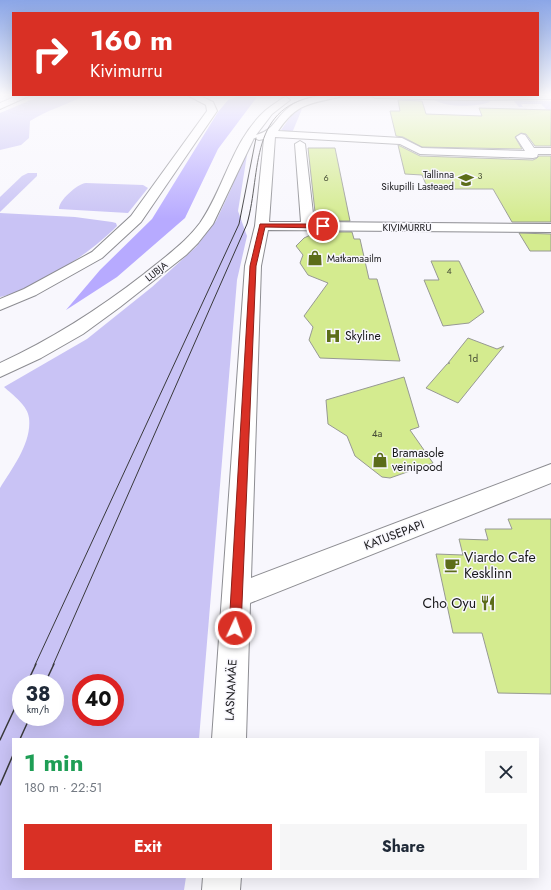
<!DOCTYPE html>
<html lang="en">
<head>
<meta charset="utf-8">
<style>
  body { margin:0; font-family:Jost,sans-serif; background:#f6f6f7; color:#1f2937; height:100vh; display:flex; flex-direction:column; font-size:15px; white-space:nowrap }
  * { box-sizing:border-box; margin:0 }
  p { font-size:13px; color:#747a83 }
  .icon { flex:none; width:22px; height:22px; fill:none; stroke:currentColor; stroke-width:2; stroke-linecap:round; stroke-linejoin:round }
  .map { position:relative; flex:1; overflow:hidden }
  .drawer { position:absolute; left:12px; top:738px; width:527px; height:140px; display:flex; flex-direction:column; background:#fff; border-radius:0px; box-shadow:0 4px 16px #0002 }
  .drawer>* { flex:none }
  .banner { position:absolute; left:12px; top:12px; width:527px; height:84px; border-radius:0px; box-shadow:0 4px 16px #0002; background:#d93025; color:#fff; overflow:hidden }
  .speed { position:absolute; left:12px; top:674px; display:flex; gap:8px; font-size:20px; font-weight:700; text-align:center }
  .speed>* { display:grid; place-content:center; width:52px; height:52px; border-radius:50%; background:#fff; box-shadow:0 4px 16px #0002; line-height:1 }
  .speed small { font-size:10px; font-weight:400 }
  .speed .limit { border:6px solid #d22; background:#fff; color:#111 }
  .pin { position:absolute; display:grid; place-items:center; width:34px; height:34px; color:#fff; margin:-17px; border:2px solid #fff; border-radius:50%; box-shadow:0 1px 4px #0007 }
  .me { position:absolute; width:44px; margin:-22px; rotate:3deg; stroke-linejoin:round; filter:drop-shadow(0 0 3px #0008) }
  .turn { display:flex; align-items:center; gap:14px; height:84px; padding:0 12px; font-size:18px }
  .turn .icon { width:52px; height:52px; stroke-width:2.5 }
  .turn b { display:block; font-size:28px; line-height:34px }
  .round { display:grid; place-items:center; flex:none; width:42px; height:42px; border-radius:0px; background:#f6f6f7 }
  .head { display:flex; align-items:center; justify-content:space-between; height:68px; padding:0 12px }
  h1 { font-size:24px; font-weight:700; line-height:30px; color:#1e9e55 }
  .action { display:flex; gap:8px; margin-top:auto; padding:8px 12px }
  .action a { flex:1; height:46px; border-radius:0px; background:#d93025; color:#fff; font-size:16px; font-weight:700; line-height:46px; text-align:center }
  .action a+a { background:#f6f6f7; color:#1f2937 }
  .map>svg:first-child { display:block }
</style>
</head>
<body>
<div class="map">
<svg width="551" height="890" viewBox="0 0 551 890">
  <rect width="100%" height="100%" fill="#f8f7fd"/>
  <!-- green -->
  <g fill="#c9c3f5" fill-rule="evenodd">
    <path d="M43,95H85C67,105 47,110 30,121L29,138L21,145L0,150V113Z"/>
    <path d="M433,99H488L490,102C477,107 445,108 433,99Z"/>
    <path d="M514,101H551V114L541,104H521L523,107H519Z"/>
    <path d="M296,109H302L292,133L281,130Z"/>
    <path d="M244,155H247L238,211L247,236L237,280L199,739H13V877H186L184,890H0V488C12,468 32,443 29,418C28,406 13,395 4,387L87,339L152,287L196,247L216,221L231,189ZM21,683H55V717H21ZM81,683H115V717H81Z"/>
    <path d="M28,173H37V176L0,212V197L22,176Z"/>
    <path d="M86,183L143,185L148,188L128,213L59,209C58,201 77,184 86,183Z"/>
    <path d="M0,213L75,217L112,222L116,223L117,226C92,252 35,290 0,297Z"/>
  </g>
  <!-- forest -->
  <path fill="#b7aaff" d="M239,96L257,97L218,149L185,218L117,277L66,310L100,270L152,219L218,112L228,100Z"/>
  <!-- building -->
  <g fill="#d4eb8f" stroke="#979994">
    <path d="M398,100L422,101L426,114L482,116L479,108L551,110V146H535L526,134L521,133L515,137L522,149L422,147L403,137L396,136L390,111H400Z"/>
    <path d="M398,145L420,156L533,160L537,158L539,156H551V222H512L493,189H428L422,175L405,174Z"/>
    <path d="M308,148H335L350,221H316Z"/>
    <path d="M317,232H352L354,239H360L369,279H377L400,361L320,358L309,340L313,327L304,316L328,283L308,275L300,263L303,255L296,246L304,238Z"/>
    <path d="M519,233L551,234V251H530Z"/>
    <path d="M431,261H459L484,312L469,323L443,326L424,280H439Z"/>
    <path d="M468,338L497,349L504,346L458,403L426,388L447,364L450,363H448Z"/>
    <path d="M404,377L419,427L410,430L433,463L390,478L382,477L355,456L347,436L328,424L326,400Z"/>
    <path d="M508,519H551V694L498,693L482,633H453L436,554L463,555L459,539L488,540L485,529H512Z"/>
  </g>
  <g fill="none" stroke-linecap="round" stroke-linejoin="round">
    <!-- minor casing -->
    <g stroke="#8d8d92" stroke-width="2">
      <g id="minor">
        <path d="M551,94V99L467,100L375,98L371,95Z"/>
        <path d="M187,95H198L213,102L217,111L141,222L102,258L36,295L0,310V299L24,289L92,252L131,216L207,111L206,105Z"/>
        <path d="M319,95H340L339,97C309,104 297,103 278,131L402,138L422,148L525,151L516,137L521,134L525,135L534,148H551V154H538L537,157L533,158L420,154L400,144L275,137L269,222H301L295,144L300,141L305,144L314,222L551,224V232L268,230L261,266L251,578L551,464V483L250,603L246,739H212L245,266L255,226L264,139L259,140L254,138L213,224L198,243L186,255L120,307L83,334L41,358L0,377V363C52,339 99,309 144,274C164,258 185,243 200,223C225,187 232,140 266,110C271,106 277,102 283,98L286,97L290,100L272,114L256,135C274,130 274,120 287,109C296,101 308,98 319,95Z"/>
        <path d="M203,877H241L240,890H202Z"/>
      </g>
    </g>
    <!-- major casing -->
    <g stroke="#8d8d92" stroke-width="2">
      <path id="major" d="M19,95H31L0,109V103Z"/>
    </g>
    <!-- minor -->
    <use href="#minor" fill="#fff" fill-rule="evenodd"/>
    <!-- major -->
    <use href="#major" fill="#fff" fill-rule="evenodd"/>
    <!-- tram-far1 -->
    <g stroke="#39393b" stroke-width="1">
      <path d="M35,665L239,224L256,138"/>
      <path d="M53,665L247,224C262,171 247,104 323,95"/>
    </g>
    <!-- tram -->
    <g stroke="#39393b" stroke-width="1.5">
      <path d="M27,683L36,664"/>
      <path d="M45,683L54,664"/>
      <path d="M20,739L30,717"/>
      <path d="M0,740L21,695"/>
      <path d="M0,785L13,755"/>
    </g>
  </g>
  <!-- sky -->
  <linearGradient id="sky" x2="0" y2="1"><stop stop-color="#8ba6e7"/><stop offset="0.43" stop-color="#fcfbfe"/><stop offset="1" stop-color="#fcfbfe" stop-opacity="0"/></linearGradient>
  <rect width="551" height="219" fill="url(#sky)"/>
  <!-- route -->
  <path fill="#d93025" stroke="#8d1f18" d="M260,224H323L326,226L323,228L265,227L256,266L241,628L239,632L235,634L230,632L229,628L250,266Z"/>
  <!-- icons -->
  <defs>
    <g id="school-bare" transform="scale(1.2)"><path d="M0-5L7-2L0 1L-7-2ZM-4 1L0 2.5L4 1V4Q0 6-4 4Z" fill="#5c6d19" stroke="#f8f7fd" stroke-width="2.5" paint-order="stroke"/></g>
    <g id="shop-bare" transform="scale(1.2)"><path d="M-5-2.5h2.3a2.7 3.5 0 0 1 5.4 0H5L5.5 6h-11ZM-1.5-2.5h3a1.5 2.3 0 0 0-3 0Z" fill="#5c6d19" stroke="#f8f7fd" stroke-width="2.5" paint-order="stroke"/></g>
    <g id="hospital-bare" transform="scale(1.2)"><path d="M-5-5h3v3.5h4V-5h3V5h-3V1.5h-4V5h-3Z" fill="#5c6d19" stroke="#f8f7fd" stroke-width="2.5" paint-order="stroke"/></g>
    <g id="cafe-bare" transform="scale(1.2)"><path d="M-5.5-4.5H6V0H3Q3 3.5 0 3.5H-2.5Q-5.5 3.5-5.5 0ZM3-3.2v2h1.7v-2ZM-6 4.5H4V6H-6Z" fill="#5c6d19" stroke="#f8f7fd" stroke-width="2.5" paint-order="stroke"/></g>
    <g id="restaurant-bare" transform="scale(1.2)"><path d="M-5-6h1v4h1v-4h1v4h1v-4h1v5L-1.5 .5V6h-2V.5L-5-1ZM5-6V6H3V1.5H1.5Q1.5-4 5-6Z" fill="#5c6d19" stroke="#f8f7fd" stroke-width="2.5" paint-order="stroke"/></g>
  </defs>
  <g fill-rule="evenodd">
    <use href="#school-bare" x="466" y="180"/>
    <use href="#shop-bare" x="315" y="258"/>
    <use href="#hospital-bare" x="333" y="336"/>
    <use href="#shop-bare" x="380" y="460"/>
    <use href="#cafe-bare" x="452" y="565"/>
    <use href="#restaurant-bare" x="488" y="603"/>
  </g>
  <g text-anchor="middle" stroke-width="3" stroke-linejoin="round" paint-order="stroke">
    <!-- far-number labels -->
    <g font-size="9" fill="#474d37">
      <text x="480" y="179">3</text>
      <text x="326" y="181">6</text>
      <text x="449" y="274">4</text>
    </g>
    <!-- far-poi labels -->
    <g font-size="10" fill="#18181a" stroke="#f8f7fd" text-anchor="end">
      <text x="454" y="178">Tallinna<tspan x="454" dy="12">Sikupilli Lasteaed</tspan></text>
      <text x="327" y="262" text-anchor="start">Matkamaailm</text>
    </g>
    <!-- far-street labels -->
    <g font-size="10" fill="#18181a" stroke="#f8f7fd">
      <text x="407" y="231">KIVIMURRU</text>
      <text transform="translate(156 271) rotate(-39)" y="4">LUBJA</text>
    </g>
    <!-- number labels -->
    <g font-size="10" fill="#474d37">
      <text x="473" y="362">1d</text>
      <text x="377" y="437">4a</text>
    </g>
    <!-- poi labels -->
    <g font-size="12" fill="#18181a" stroke="#f8f7fd" text-anchor="start">
      <text x="345" y="340">Skyline</text>
      <text x="392" y="457">Bramasole<tspan x="392" dy="14">veinipood</tspan></text>
    </g>
    <!-- street labels -->
    <g font-size="12" fill="#18181a" stroke="#f8f7fd">
      <text transform="translate(394 535) rotate(-21)" y="4">KATUSEPAPI</text>
      <text transform="translate(231 690) rotate(-87)" y="4">LASNAMÄE</text>
    </g>
    <!-- near-poi labels -->
    <g font-size="14" fill="#18181a" stroke="#f8f7fd" text-anchor="start">
      <text x="464" y="562">Viardo Cafe<tspan x="464" dy="16">Kesklinn</tspan></text>
      <text x="476" y="608" text-anchor="end">Cho Oyu</text>
    </g>
  </g>
</svg>
<div class="speed"><div>38<small>km/h</small></div><div class="limit">40</div></div>
<div class="pin" style="left:323px;top:226px;background:#d93025"><svg class="icon" aria-label="arrive" viewBox="0 0 24 24"><path d="M6 21V4h12l-3 4 3 4H6"/></svg></div>
<svg class="me" style="left:235px;top:628px" viewBox="-20 -20 40 40"><circle r="17" fill="#d93025" stroke="#fff" stroke-width="3"/><path d="M0-11L8 9 0 5-8 9z" fill="#fff"/></svg>
<div class="banner">
<div class="turn"><svg class="icon" aria-label="right" viewBox="0 0 24 24"><path d="M7 20v-9h11M14 6l5 5-5 5"/></svg><div><b>160 m</b>Kivimurru</div></div>
</div>
<section class="drawer">
<div class="head"><div><h1>1 min</h1><p>180 m · 22:51</p></div><a class="round"><svg class="icon" aria-label="close" viewBox="0 0 24 24"><path d="M6 6l12 12M18 6L6 18"/></svg></a></div>
<div class="action"><a>Exit</a><a>Share</a></div>
</section>
</div>
</body>
</html>
